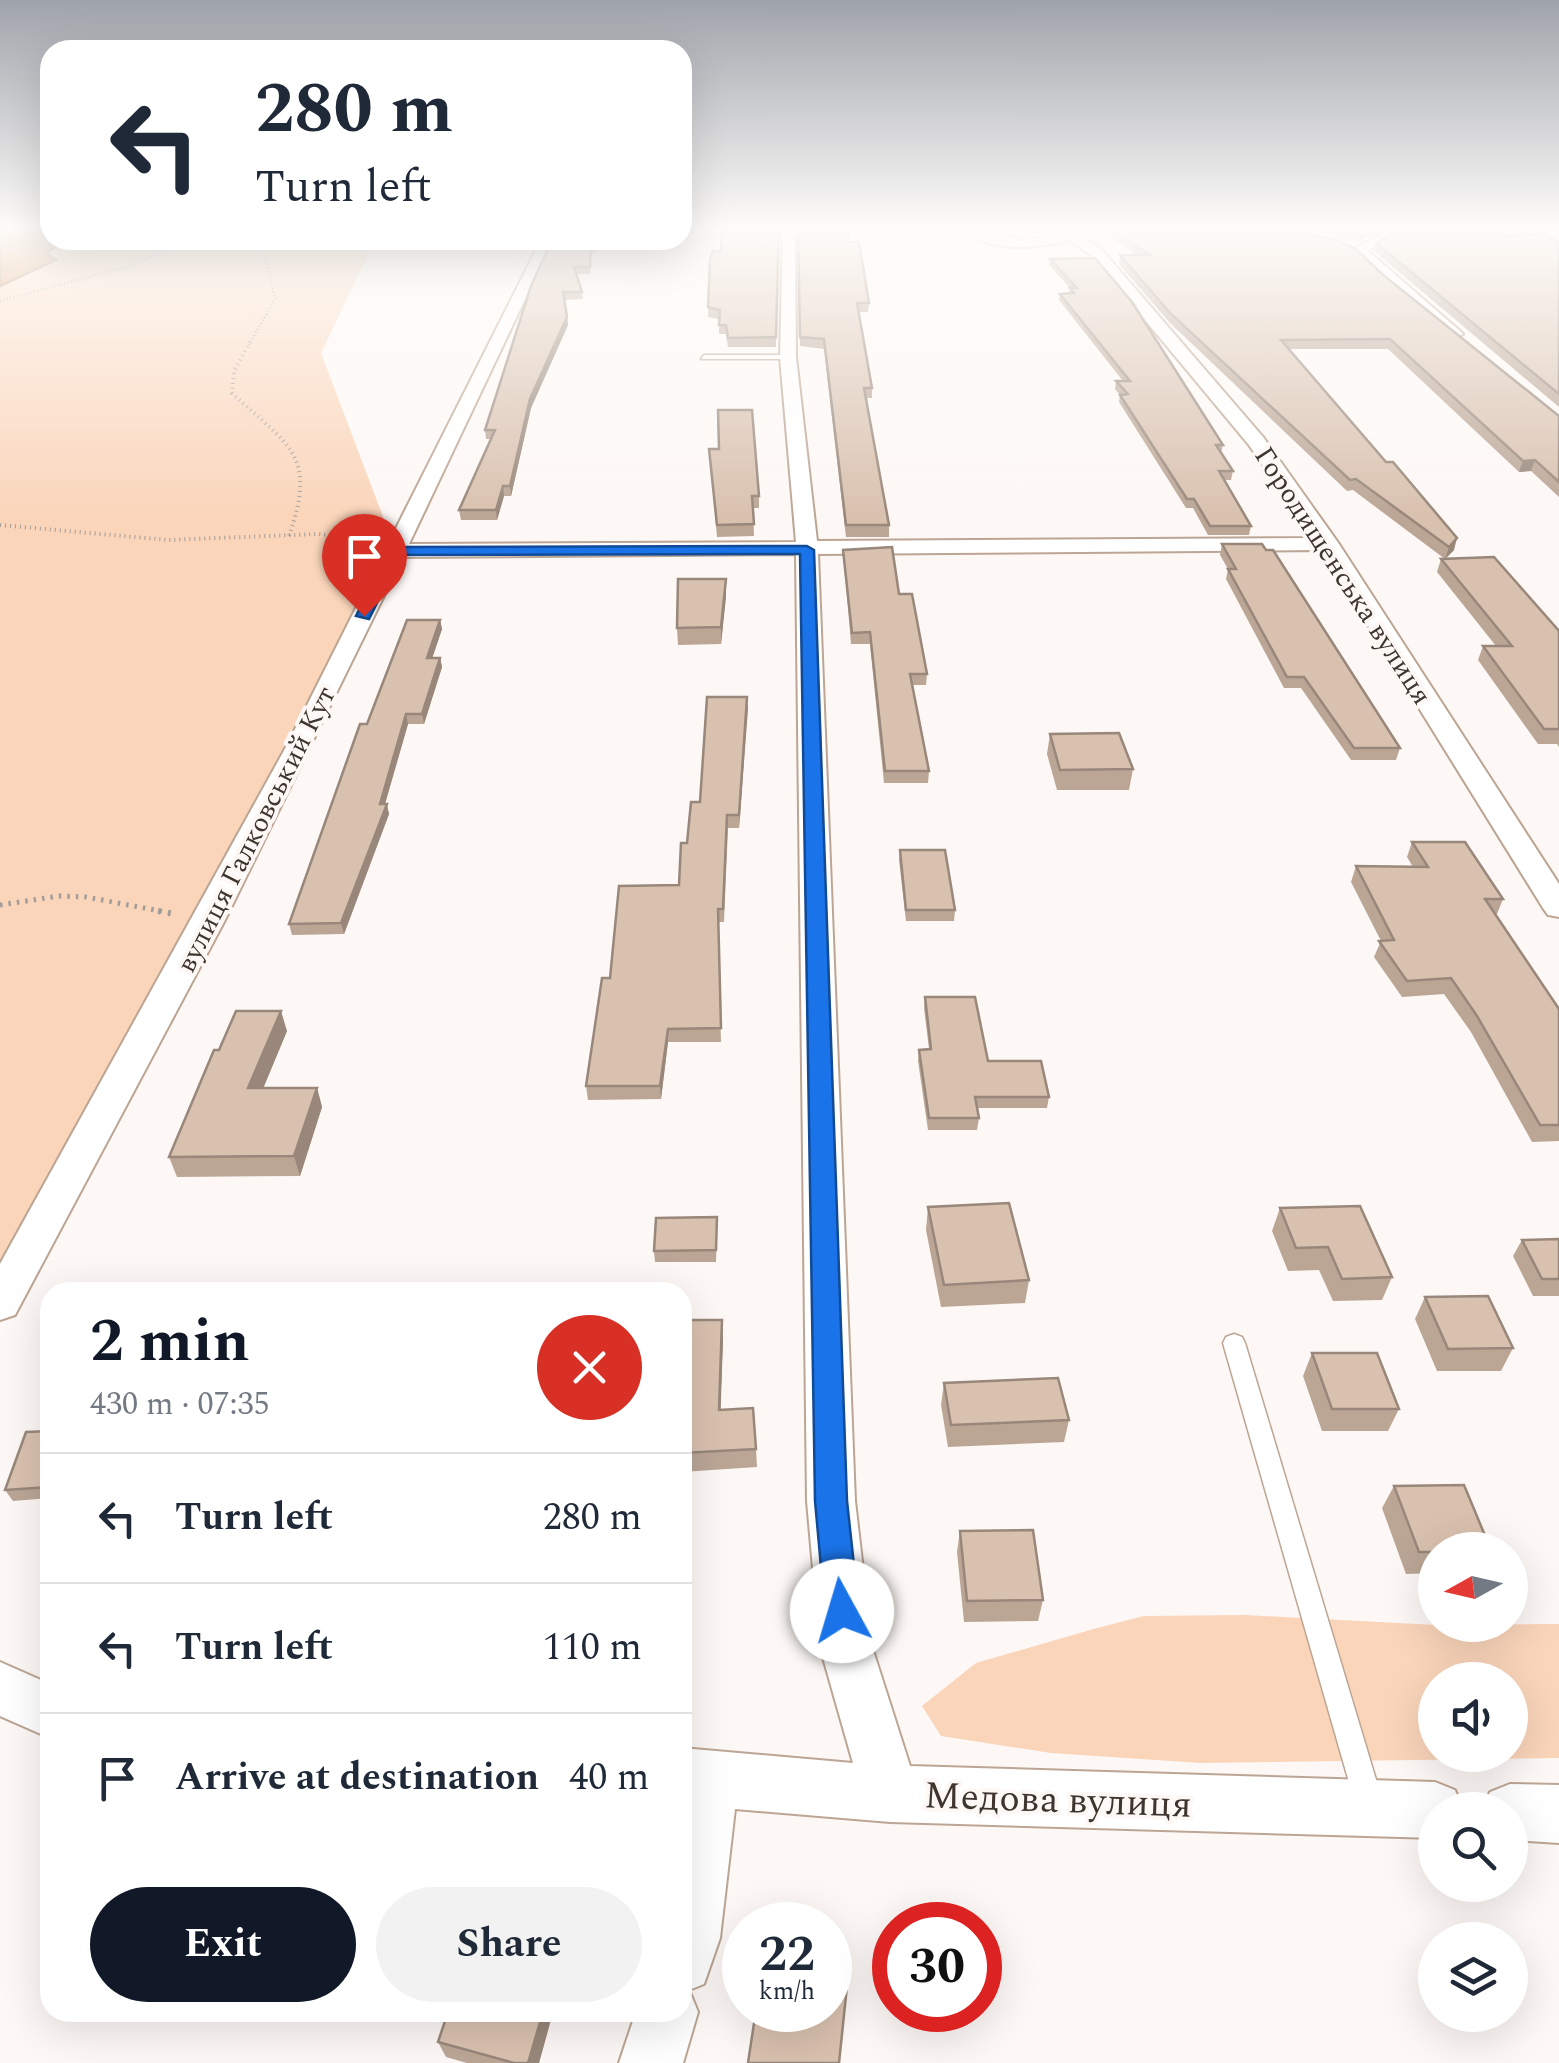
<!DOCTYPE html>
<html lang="en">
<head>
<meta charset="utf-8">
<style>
  body { margin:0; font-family:Spectral,serif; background:#f2f2f3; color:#1f2937; height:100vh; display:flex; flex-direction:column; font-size:38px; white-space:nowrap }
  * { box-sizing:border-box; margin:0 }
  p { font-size:32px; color:#747a83 }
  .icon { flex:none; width:55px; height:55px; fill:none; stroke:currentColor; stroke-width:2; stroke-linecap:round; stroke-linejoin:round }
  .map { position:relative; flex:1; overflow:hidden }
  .sheet { position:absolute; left:40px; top:1282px; width:652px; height:740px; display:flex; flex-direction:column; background:#fff; border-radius:30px; box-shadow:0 10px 40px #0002 }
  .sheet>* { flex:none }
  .top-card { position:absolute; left:40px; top:40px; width:652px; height:210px; border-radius:30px; box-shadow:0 10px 40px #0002; background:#fff; color:#1f2937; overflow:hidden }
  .needle { width:65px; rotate:262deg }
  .buttons { position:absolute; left:1418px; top:1532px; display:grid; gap:20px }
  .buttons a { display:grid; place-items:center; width:110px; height:110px; border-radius:50%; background:#fff; box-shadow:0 10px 40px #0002; font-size:50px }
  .speed { position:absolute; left:722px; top:1902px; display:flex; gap:20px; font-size:50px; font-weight:700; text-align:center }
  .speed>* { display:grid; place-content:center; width:130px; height:130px; border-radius:50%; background:#fff; box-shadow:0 10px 40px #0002; line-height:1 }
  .speed small { font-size:25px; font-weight:400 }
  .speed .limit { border:15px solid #d22; background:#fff; color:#111 }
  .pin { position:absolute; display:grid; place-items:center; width:85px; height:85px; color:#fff; margin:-102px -42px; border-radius:50% 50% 50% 0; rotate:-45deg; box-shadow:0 0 10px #0007 }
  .pin .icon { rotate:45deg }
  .me { position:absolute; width:110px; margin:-55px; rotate:354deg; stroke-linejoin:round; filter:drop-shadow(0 0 8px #0008) }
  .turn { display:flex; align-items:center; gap:35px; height:210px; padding:0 50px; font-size:45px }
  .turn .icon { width:130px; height:130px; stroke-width:2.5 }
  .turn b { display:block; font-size:70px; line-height:85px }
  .round { display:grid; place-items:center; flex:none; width:105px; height:105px; border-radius:52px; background:#f2f2f3 }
  .summary { display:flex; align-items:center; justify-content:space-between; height:170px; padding:0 50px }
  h1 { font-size:60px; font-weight:700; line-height:75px; color:#111827 }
  .primary-button { display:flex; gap:20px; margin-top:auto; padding:20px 50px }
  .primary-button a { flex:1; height:115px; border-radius:60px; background:#111827; color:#fff; font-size:40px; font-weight:700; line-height:115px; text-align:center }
  .primary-button a+a { background:#f2f2f3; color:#1f2937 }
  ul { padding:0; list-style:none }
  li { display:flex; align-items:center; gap:30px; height:130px; padding:0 50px; border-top:2px solid #e0e1e3 }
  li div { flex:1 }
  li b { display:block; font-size:38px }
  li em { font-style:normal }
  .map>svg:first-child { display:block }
</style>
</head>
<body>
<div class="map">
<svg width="1559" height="2063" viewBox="0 0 1559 2063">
  <rect width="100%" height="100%" fill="#fdf8f5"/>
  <!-- green -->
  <g fill="#fad5ba" fill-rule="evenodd">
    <path d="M66,240H375L321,353L396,551L0,1303V286L54,261L47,253Z"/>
    <path d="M1245,1615L1435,1625L1559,1624V1758L1201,1763L1051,1753L941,1736L922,1706L976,1663L1097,1628L1144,1616ZM1435,1680H1510V1755H1435Z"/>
  </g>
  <!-- water -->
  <path fill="#d28a4e" stroke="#a67044" stroke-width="2.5" d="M0,227H50V240H66L47,253L56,260L0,286Z"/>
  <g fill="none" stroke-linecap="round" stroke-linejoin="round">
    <!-- lane casing -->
    <g stroke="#bca594" stroke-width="3">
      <g id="lane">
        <path d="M704,355H788L792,357L788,359H701Z"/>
        <path d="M1234,1334L1242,1337L1245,1343L1383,1803L1379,1813L1369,1817L1359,1813L1355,1803L1223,1343L1226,1337Z"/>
      </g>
    </g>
    <!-- street casing -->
    <g stroke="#bca594" stroke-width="4">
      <g id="street">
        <path d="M783,227H795L796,357L817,541L1313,538L1249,445L1091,255L1069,240C1036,249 987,254 962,227L1020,239L1052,237L1068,231L1066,227H1078V235L1101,249L1263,437L1339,544L1559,884V917L1548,915L1543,908L1321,550L818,554L855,1501L872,1647L910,1766L1435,1782L1455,1790L1463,1810H1435V1838L890,1822L735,1809L720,1938L704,1984L689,1990L698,2012L683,2063H619L636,2012H682V1748L853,1763L820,1647L807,1501L796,554L403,557L225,920L15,1315L0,1320V1264L286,747L541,240H553L409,544L796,542L780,357Z"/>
        <path d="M1456,227L1394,235L1368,251L1460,331L1463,334L1455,339L1353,250L1391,228Z"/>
        <path d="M0,1662L50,1684V1738L0,1716Z"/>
        <path d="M1510,1784L1559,1785V1843L1510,1840V1810H1482L1490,1792Z"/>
      </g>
    </g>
    <!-- path-far3 -->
    <g stroke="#a39c98" stroke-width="2.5" stroke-dasharray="1 2.5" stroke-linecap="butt">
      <path d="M1279,227H1319"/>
      <path d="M0,301L136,264L185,240"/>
      <path d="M249,345L275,299L261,240"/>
    </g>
    <!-- path-far2 -->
    <g stroke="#a39c98" stroke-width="4" stroke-dasharray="1 4" stroke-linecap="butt">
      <path d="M250,342L234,371L232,393C288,446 318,453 289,536"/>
      <path d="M0,525L168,540L317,534L368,539"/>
    </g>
    <!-- path-far1 -->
    <path stroke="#a39c98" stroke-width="5" stroke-dasharray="2.5 6" stroke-linecap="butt" d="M0,905L59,896L86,897L171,913"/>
    <!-- path -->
    <path stroke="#a39c98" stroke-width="6" stroke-dasharray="2.5 8" stroke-linecap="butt" d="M158,911L174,914"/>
    <!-- lane -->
    <use href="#lane" fill="#fff" fill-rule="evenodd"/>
    <!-- street -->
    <use href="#street" fill="#fff" fill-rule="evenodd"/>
  </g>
  <!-- wall -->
  <g fill="#bba696">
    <path d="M779,227L776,347H728L726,334H719V319L708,317L710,259L721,251Z"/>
    <path d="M798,227L849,242L869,303L868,312H858L872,388V398H865L889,525V537H846L824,349L800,346Z"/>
    <path d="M1294,227H1386L1358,241Z"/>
    <path d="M1113,230L1382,274L1559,416V497L1531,471L1519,472L1388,349H1289L1454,550L1445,559L1559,631V747L1557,744H1538L1478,660L1483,646H1496L1437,572L1441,559H1445L1353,490L1347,491L1170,323L1119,264L1120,255H1137L1112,238Z"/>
    <path d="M1440,230L1505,236L1559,243V407L1374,251L1376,243Z"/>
    <path d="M552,240H598L597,253H591L590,274H576L582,292L583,299L564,300L568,325L531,408L511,496H504L497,520H461L459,510L491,439H486L485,430Z"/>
    <path d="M1050,259L1223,445L1221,453L1233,471L1231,480H1224L1251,526L1249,535H1208L1193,508H1186L1119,402L1120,395L1115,389L1116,381H1123L1059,300L1060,294H1069L1070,288L1049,265Z"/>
    <path d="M709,449L759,496V508H753L754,536L717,537Z"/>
    <path d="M1222,544L1400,748L1396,760H1351L1301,688H1284L1226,579L1228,569L1220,555Z"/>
    <path d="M843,550L899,594L927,674L926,685H912L929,771L928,783H884L870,644H851Z"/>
    <path d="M726,579V596L721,644L678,645L677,628Z"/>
    <path d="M440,620L442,629L432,658H440L442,667L424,724H408L385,804L389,814L344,934L292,935L289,924L367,724Z"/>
    <path d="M747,697L739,828H728L724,922H718L721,1042H668L661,1099L588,1100L586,1086L610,978L679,885L687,843Z"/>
    <path d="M1050,734L1133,769L1129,790H1057L1047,754Z"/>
    <path d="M1412,842L1503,899L1497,914H1495L1559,1009V1141L1532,1142L1471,1032L1444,994L1402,997L1374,957L1381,941L1351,882L1356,866L1413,867L1407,857Z"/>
    <path d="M900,850L955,910L954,921H906L899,860Z"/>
    <path d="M925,997L988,1061L1049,1097L1047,1108H977L979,1118L977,1130H928L918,1061L919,1050L929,1049L924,1008Z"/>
    <path d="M287,1031L263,1088H317L322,1107L300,1176L177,1177L169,1157L219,1050Z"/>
    <path d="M928,1207L1029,1280L1025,1303L941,1307L926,1230Z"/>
    <path d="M1280,1208L1392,1277L1382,1300L1333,1301L1319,1270L1288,1271L1272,1231Z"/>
    <path d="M717,1229L716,1262H655L654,1251Z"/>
    <path d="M1559,1239V1296H1533L1513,1256L1522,1240Z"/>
    <path d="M1425,1297L1513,1348L1501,1371H1437L1415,1319Z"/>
    <path d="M682,1320L723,1339L720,1410L756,1449L757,1467L682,1472Z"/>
    <path d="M1312,1353L1399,1409L1388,1431H1322L1303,1376Z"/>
    <path d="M944,1383L1069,1420L1064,1442L948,1447L941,1405Z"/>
    <path d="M50,1431V1498L13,1501L5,1490Z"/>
    <path d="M1394,1486L1435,1550V1573L1406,1574L1382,1508Z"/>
    <path d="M960,1531L1043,1600L1038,1621L964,1622L957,1552Z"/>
    <path d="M448,2012H553L539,2063H467L446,2057L438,2042Z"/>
  </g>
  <!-- shaded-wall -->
  <g fill="#98877a">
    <path d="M1362,227H1386L1358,241Z"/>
    <path d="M567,317L568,325L531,408L511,496L510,486L530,399Z"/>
    <path d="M1535,460L1531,471L1519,472L1523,461Z"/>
    <path d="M503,486L504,496L497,520L496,510Z"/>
    <path d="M1457,538L1454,550L1445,559L1449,547Z"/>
    <path d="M726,579V596L721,644V627Z"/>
    <path d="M440,620L442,629L429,668L427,658Z"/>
    <path d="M440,658L442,667L424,724L422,714Z"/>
    <path d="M747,697L748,709L739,828V815Z"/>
    <path d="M406,714L408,724L382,814L380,804Z"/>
    <path d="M387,804L389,814L344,934L341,923Z"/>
    <path d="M281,1011L287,1031L255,1108L248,1088Z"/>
    <path d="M668,1029V1042L661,1099L660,1086Z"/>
    <path d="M317,1088L322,1107L300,1176L294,1156Z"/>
    <path d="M722,1320L723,1339L720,1429L719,1410Z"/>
    <path d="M543,2012H553L539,2063H528Z"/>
  </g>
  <!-- building -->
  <g fill="#d9c1af" stroke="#98877a" stroke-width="2.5">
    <path d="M722,227H779L776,337L728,338L726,325H719L720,310L708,307L710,259L713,251H721Z"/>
    <path d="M798,227H847L849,242H859L869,303H857L872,388H864L889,525H846L824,339L800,337Z"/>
    <path d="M1427,227H1438L1440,230H1489L1505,236L1544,234L1559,243V394L1376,243L1397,231Z"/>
    <path d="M1262,228L1330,238L1355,248L1382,274L1559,416V482L1535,460L1523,461L1390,339L1281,340L1386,462H1393L1457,538L1449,547L1356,479L1350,480L1171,314L1120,255H1150L1113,230Z"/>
    <path d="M552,240H597V246H591L590,267H574L582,292H563L567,317L530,399L510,486H503L496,510H459L495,430H485L531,286Z"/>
    <path d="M1095,258L1132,302L1223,445H1216L1233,471H1219L1251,526H1210L1194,499H1187L1120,395L1128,394L1116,381H1130L1060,294L1074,293L1070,288H1077L1050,259Z"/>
    <path d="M718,410H752L759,496H752L754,524L717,525L709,449H719Z"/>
    <path d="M1222,544H1262L1266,550H1273L1400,748H1354L1304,677H1287L1228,569H1236Z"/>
    <path d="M892,547L899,594H912L927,674H910L929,771H885L870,632L852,633L843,550Z"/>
    <path d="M1494,557L1559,631V729H1544L1483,646H1512L1441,559Z"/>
    <path d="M678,579H726L721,627L677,628Z"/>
    <path d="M407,620H440L427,658H440L422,714H406L380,804H387L341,923L289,924L360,724H367Z"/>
    <path d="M707,697H747L739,815H727L723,909H718L721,1028L668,1029L660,1086H586L602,978H610L619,886L679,885L681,843H687L691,802H700Z"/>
    <path d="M1119,733L1133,769L1060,770L1050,734Z"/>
    <path d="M1412,842H1465L1503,899H1485L1559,1009V1125H1540L1477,1016L1451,978L1407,981L1379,941L1394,940L1356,866L1428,867Z"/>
    <path d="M900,850H945L955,910H906Z"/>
    <path d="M925,997H975L988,1061H1041L1049,1097H975L979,1118H929L919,1050L931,1049Z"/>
    <path d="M236,1011H281L248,1088H317L294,1156L169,1157L214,1050H219Z"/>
    <path d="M1009,1203L1029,1280L944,1285L928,1207Z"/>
    <path d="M1360,1206L1392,1277L1342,1279L1328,1247L1296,1248L1280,1208Z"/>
    <path d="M717,1217L716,1250L654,1251L656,1218Z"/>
    <path d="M1559,1239V1279H1542L1522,1240Z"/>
    <path d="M1488,1296L1513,1348L1448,1349L1425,1297Z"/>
    <path d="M682,1320H722L719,1410L753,1408L756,1449L682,1453Z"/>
    <path d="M1312,1353H1377L1399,1409H1332Z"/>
    <path d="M1058,1378L1069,1420L951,1425L944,1383Z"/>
    <path d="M50,1431V1487L5,1490L26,1432Z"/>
    <path d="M1464,1485L1491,1550H1435V1552H1419L1394,1486Z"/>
    <path d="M1033,1530L1043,1600L967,1601L960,1531Z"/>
    <path d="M830,1983L847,1986L839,2063H748L756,2010H830Z"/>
    <path d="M448,2012H543L528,2063H514L438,2042Z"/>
  </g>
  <!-- sky -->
  <linearGradient id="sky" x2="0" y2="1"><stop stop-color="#9fa3aa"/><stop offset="0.44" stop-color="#fefcfa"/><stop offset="1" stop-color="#fefcfa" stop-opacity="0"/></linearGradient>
  <rect width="1559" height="516" fill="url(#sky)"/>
  <!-- route -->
  <path fill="#1a73e8" stroke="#114b97" stroke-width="2.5" d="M807,546L814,550L847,1501L859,1611L854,1622L842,1627L830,1622L825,1611L815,1501L800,554L401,555L369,619L356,616L389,551L396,547Z"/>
  <g text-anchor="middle" stroke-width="8" stroke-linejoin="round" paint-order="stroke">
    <!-- far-street labels -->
    <g font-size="28" fill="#3e352e" stroke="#fdf8f5">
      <text transform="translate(1344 575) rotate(57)" y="10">Городищенська вулиця</text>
      <text transform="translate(255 829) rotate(-63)" y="10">вулиця Галковський Кут</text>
    </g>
    <!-- near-street labels -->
    <g font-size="38" fill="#3e352e" stroke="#fdf8f5">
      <text transform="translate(1058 1799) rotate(2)" y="13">Медова вулиця</text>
    </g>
  </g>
</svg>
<div class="buttons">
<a><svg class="needle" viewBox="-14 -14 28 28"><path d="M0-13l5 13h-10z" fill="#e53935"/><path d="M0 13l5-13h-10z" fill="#747a83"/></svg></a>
<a><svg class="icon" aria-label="sound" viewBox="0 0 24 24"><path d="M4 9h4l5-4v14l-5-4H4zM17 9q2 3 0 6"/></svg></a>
<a><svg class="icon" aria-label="search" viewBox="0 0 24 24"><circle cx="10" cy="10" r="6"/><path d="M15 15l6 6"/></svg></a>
<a><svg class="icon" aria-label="layers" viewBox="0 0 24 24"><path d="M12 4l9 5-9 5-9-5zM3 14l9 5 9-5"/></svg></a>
</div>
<div class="speed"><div>22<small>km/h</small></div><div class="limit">30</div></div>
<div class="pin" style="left:364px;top:616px;background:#d93025"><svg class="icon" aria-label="arrive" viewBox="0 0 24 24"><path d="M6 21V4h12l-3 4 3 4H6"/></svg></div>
<svg class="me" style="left:842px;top:1611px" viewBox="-20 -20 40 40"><circle r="19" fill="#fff"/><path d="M0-13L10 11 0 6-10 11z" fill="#1a73e8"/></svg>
<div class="top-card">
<div class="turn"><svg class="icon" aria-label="left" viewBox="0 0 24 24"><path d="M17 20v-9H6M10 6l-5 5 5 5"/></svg><div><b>280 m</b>Turn left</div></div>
</div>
<section class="sheet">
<div class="summary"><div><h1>2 min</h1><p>430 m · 07:35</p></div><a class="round" style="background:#d93025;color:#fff"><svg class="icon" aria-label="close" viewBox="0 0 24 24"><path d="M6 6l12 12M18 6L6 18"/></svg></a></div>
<ul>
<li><svg class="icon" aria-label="left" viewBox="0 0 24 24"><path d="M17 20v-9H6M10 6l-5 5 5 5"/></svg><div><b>Turn left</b></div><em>280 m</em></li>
<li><svg class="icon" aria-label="left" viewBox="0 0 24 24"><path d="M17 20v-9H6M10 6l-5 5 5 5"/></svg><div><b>Turn left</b></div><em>110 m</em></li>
<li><svg class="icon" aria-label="arrive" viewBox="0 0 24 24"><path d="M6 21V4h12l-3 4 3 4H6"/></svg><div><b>Arrive at destination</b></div><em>40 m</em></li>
</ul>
<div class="primary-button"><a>Exit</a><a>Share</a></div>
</section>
</div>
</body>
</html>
